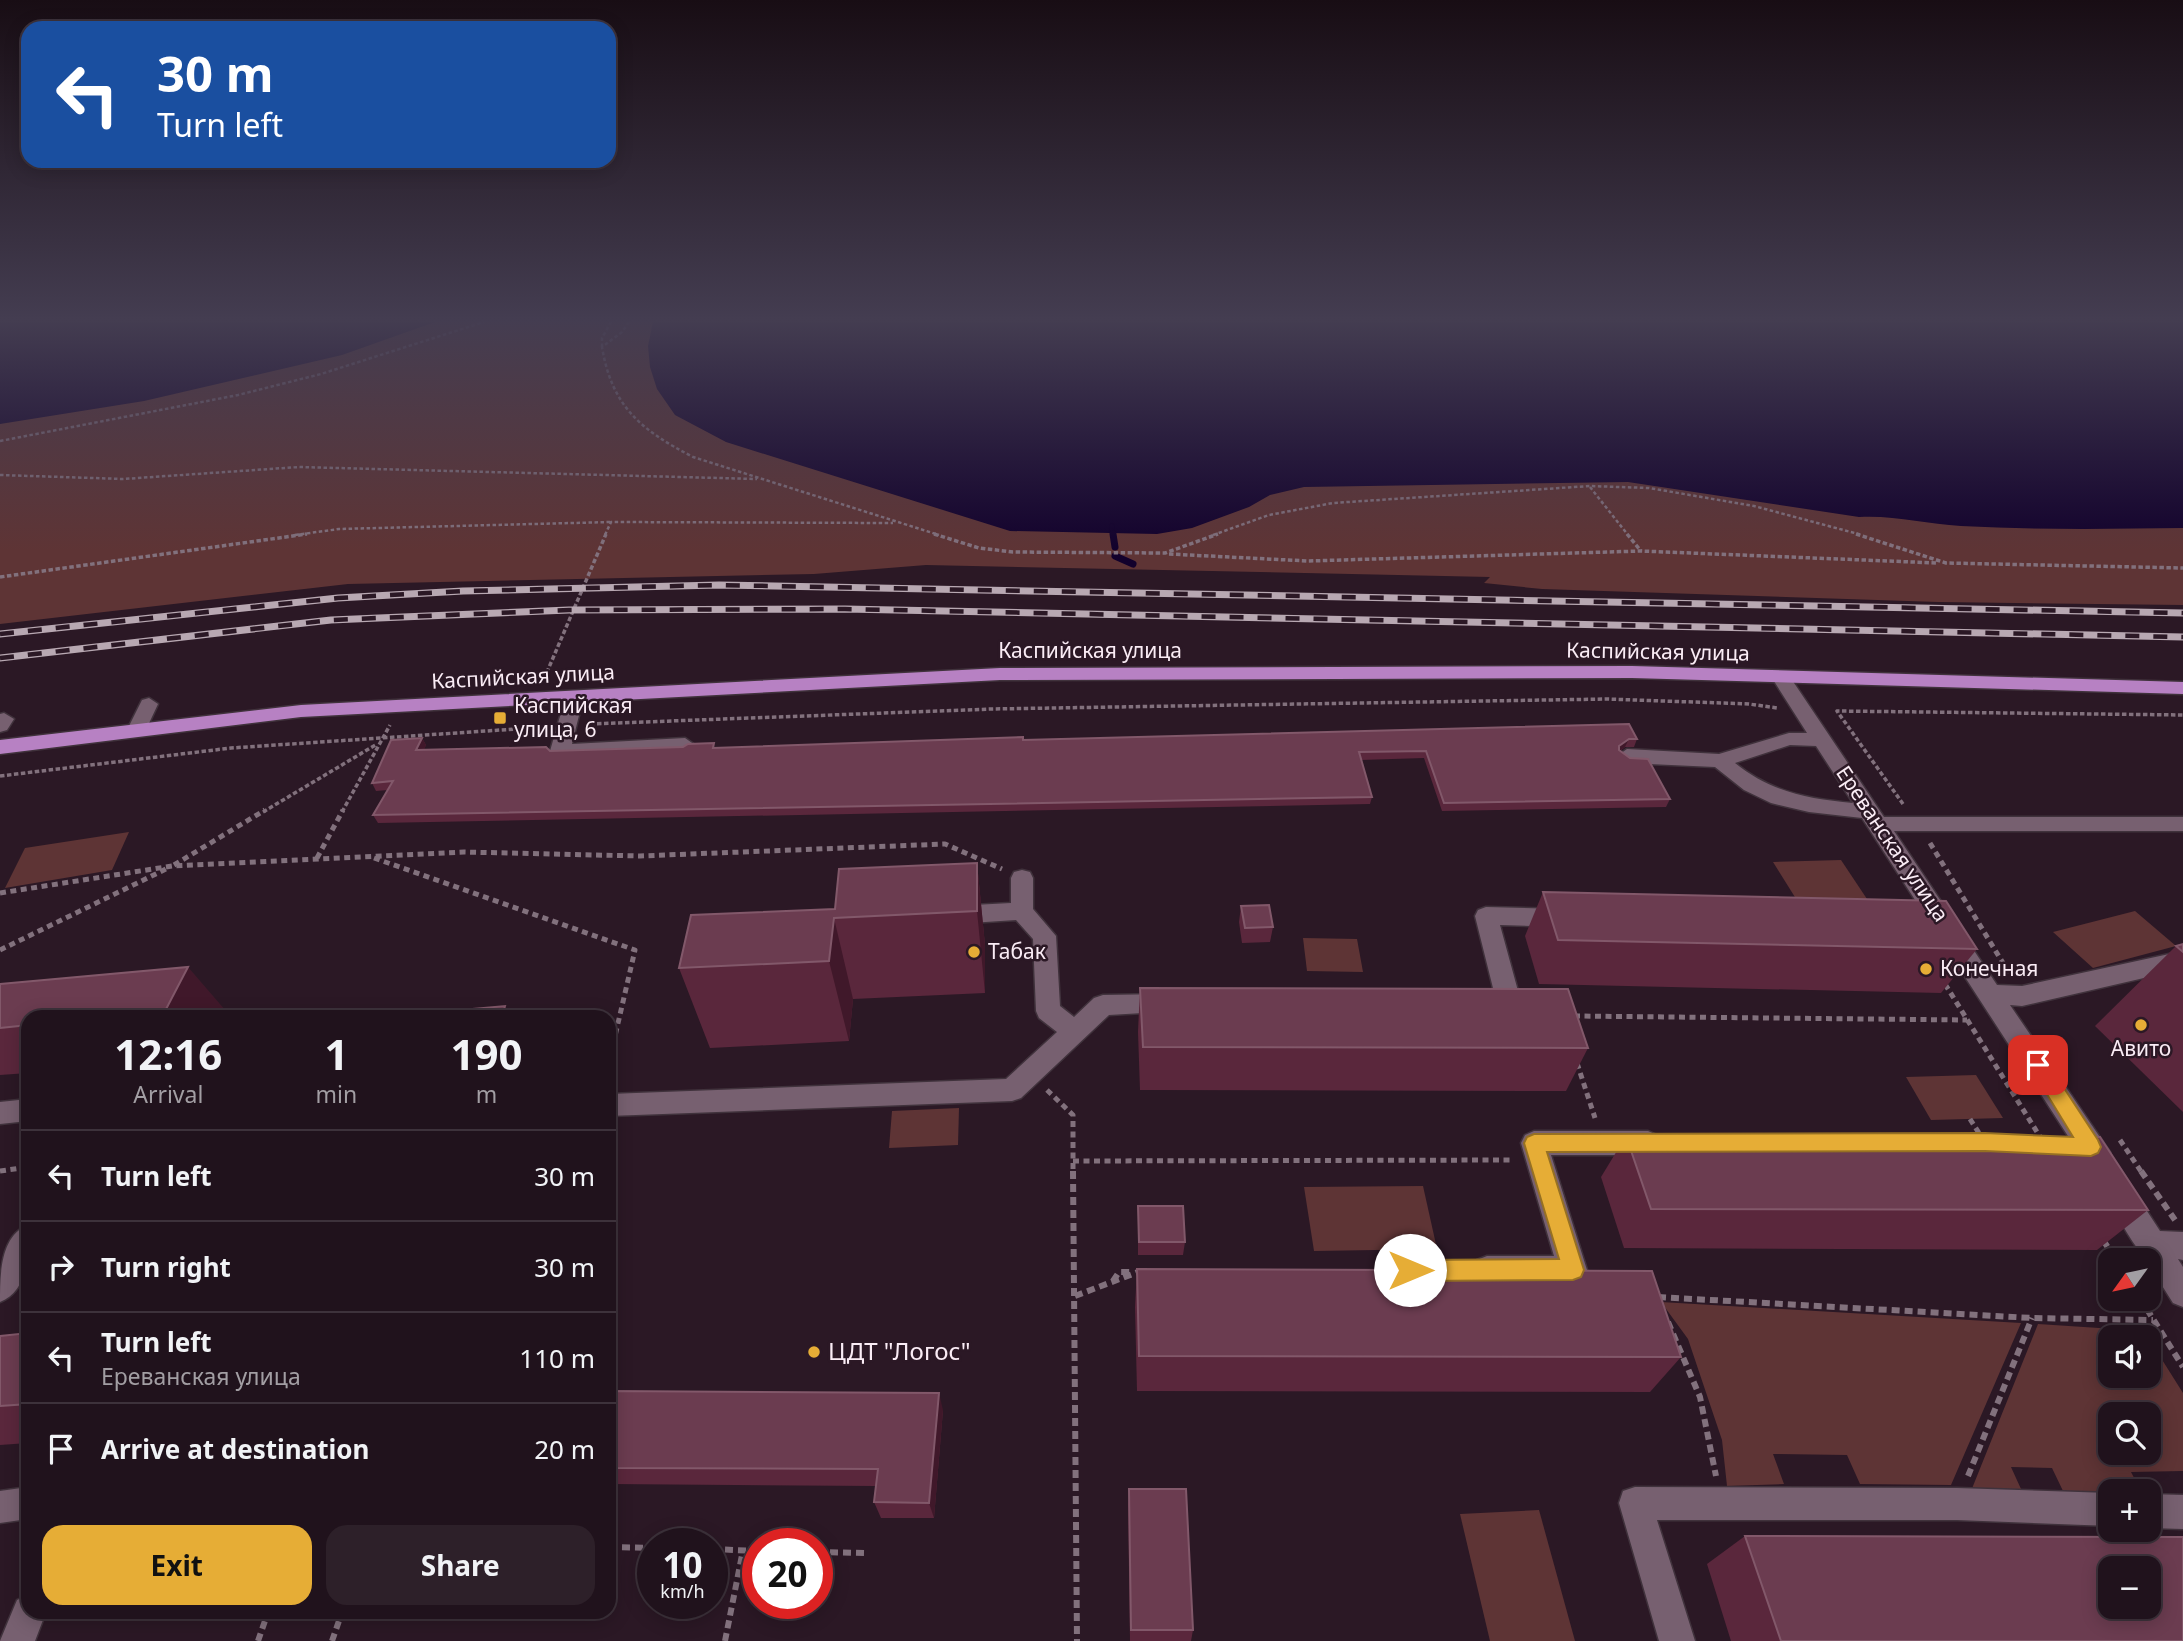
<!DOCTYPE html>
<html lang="en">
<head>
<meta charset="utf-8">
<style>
  body { margin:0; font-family:"Noto Sans",sans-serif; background:#2d2029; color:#f1f3f6; height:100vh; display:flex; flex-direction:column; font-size:26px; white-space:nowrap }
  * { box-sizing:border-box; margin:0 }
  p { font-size:23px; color:#a29ea3 }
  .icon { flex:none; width:38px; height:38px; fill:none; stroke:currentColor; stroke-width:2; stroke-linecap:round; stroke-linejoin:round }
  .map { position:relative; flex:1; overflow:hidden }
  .drawer { position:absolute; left:21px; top:1010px; width:595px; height:609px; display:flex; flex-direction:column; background:#20121c; border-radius:21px; box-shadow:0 4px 18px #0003,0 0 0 2px #3d323b }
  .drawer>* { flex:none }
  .banner { position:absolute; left:21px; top:21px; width:595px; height:147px; border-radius:21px; box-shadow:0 4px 18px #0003,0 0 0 2px #3d323b; background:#1a4fa0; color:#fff; overflow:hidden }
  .needle { width:46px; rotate:237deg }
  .controls { position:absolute; left:2098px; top:1248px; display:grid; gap:14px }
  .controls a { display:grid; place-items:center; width:63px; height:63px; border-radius:14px; background:#20121c; box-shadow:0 4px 18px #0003,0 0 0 2px #3d323b; font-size:35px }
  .speed { position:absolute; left:637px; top:1528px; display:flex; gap:14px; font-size:35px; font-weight:700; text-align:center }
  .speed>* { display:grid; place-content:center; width:91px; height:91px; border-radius:50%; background:#20121c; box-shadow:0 4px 18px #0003,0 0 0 2px #3d323b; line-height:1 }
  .speed small { font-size:18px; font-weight:400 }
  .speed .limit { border:10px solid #d22; background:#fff; color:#111 }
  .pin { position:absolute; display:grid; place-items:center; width:60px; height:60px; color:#fff; margin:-30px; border-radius:14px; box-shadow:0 4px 10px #0006 }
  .me { position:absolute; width:77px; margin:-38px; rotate:90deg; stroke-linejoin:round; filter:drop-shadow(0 0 5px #0008) }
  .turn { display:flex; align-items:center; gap:24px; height:147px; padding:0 21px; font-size:32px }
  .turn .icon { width:91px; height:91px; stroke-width:2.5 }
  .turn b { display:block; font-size:49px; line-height:60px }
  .eta { display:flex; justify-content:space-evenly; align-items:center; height:119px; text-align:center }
  .eta b { font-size:42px; font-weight:700; line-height:49px }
  .action { display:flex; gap:14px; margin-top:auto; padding:14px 21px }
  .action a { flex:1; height:80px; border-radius:21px; background:#e6ad36; color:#111; font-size:28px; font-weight:700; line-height:80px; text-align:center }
  .action a+a { background:#2d2029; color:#f1f3f6 }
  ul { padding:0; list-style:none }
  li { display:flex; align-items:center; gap:21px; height:91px; padding:0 21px; border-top:2px solid #3d323b }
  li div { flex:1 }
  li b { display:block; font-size:26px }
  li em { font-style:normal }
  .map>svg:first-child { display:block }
</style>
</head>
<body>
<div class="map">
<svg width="2183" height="1641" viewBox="0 0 2183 1641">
  <rect width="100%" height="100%" fill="#2b1825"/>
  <!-- green -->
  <g fill="#5e3435" fill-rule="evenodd">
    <path d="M0,322H2183V605L1938,602L1542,589L1484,583L1490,577L926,565L814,574L348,584L0,624Z"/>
    <path d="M129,832L112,870L5,888L25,848Z"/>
    <path d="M1841,860L1873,908L1803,910L1773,862Z"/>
    <path d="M2135,911L2176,946L2093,968L2053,932Z"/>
    <path d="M1303,938L1357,939L1363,972L1307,971Z"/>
    <path d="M1976,1075L2003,1118L1931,1120L1906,1077Z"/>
    <path d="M959,1108L958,1145L889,1148L892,1111Z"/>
    <path d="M1423,1186L1437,1249L1314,1251L1304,1187Z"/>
    <path d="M1661,1302L2021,1323L1951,1485L1860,1484L1847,1455L1773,1454L1784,1484L1727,1486L1722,1440L1688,1339Z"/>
    <path d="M2038,1324L2145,1331L2148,1337H2110V1376H2149V1339L2183,1393V1471L2131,1472L2141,1491H2110V1494L2063,1491L2052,1468L2011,1467L2021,1489L1971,1491ZM2110,1414H2149V1452H2110Z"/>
    <path d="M1539,1510L1575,1641H1490L1460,1514Z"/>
  </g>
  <!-- water -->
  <g fill="#12012c">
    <path d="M0,322H435L342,355L144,401L0,424Z"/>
    <path d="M653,322H2183V528C2109,529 2035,530 1961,526C1926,524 1894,515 1859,517L1628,482L1304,487L1270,495L1249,507L1192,528L1157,534L1010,531L726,442L675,415L657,389L650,367L648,346Z"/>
  </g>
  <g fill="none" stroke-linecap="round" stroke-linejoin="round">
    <!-- stream-far1 -->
    <path stroke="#12012c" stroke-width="5" d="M1112,526L1113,535"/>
    <!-- stream -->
    <g stroke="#12012c" stroke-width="7">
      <path d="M1113,534L1115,547"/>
      <path d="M1115,556L1133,564"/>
    </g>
    <!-- minor casing -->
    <g stroke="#40323c" stroke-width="3">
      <g id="minor">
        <path d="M1781,672L1788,674L1884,817H2183V831H1894L1997,985L2022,986L2183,951V969L2022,1006L2010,1005L2110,1152L2113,1161L2110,1170L2100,1173L2090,1170L1862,818L1809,812L1771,803L1744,790L1715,767L1627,763L1617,756L1627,749L1719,754L1789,733H1807L1772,678ZM1790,745L1816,746L1853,803C1808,799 1771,792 1735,763Z"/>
        <path d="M574,693L583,699L572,744L685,738L695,745L685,752L553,756L550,751L565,699Z"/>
        <path d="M149,698L158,704L144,734L137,736L130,734L127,730L142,700Z"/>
        <path d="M4,713L14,719L7,730L0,732V714Z"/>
        <path d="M1022,870L1030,872L1033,878V909L1056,936L1060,1006L1074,1017L1094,998L1103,995L1168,994L1177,997L1180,1004L1177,1011L1109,1015L1021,1098L1012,1101L609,1116V1094L1006,1079L1057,1032L1039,1018L1036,1011L1033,939L1016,920L955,924L947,921L944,915L947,909L955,906L1011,903V878L1014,872Z"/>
        <path d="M1486,907L1560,909L1568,912L1571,918L1568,924L1560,927L1500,925L1521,1002L1518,1009L1509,1012L1485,1009L1482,1002L1485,995L1494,992L1475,916L1478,910Z"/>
        <path d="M28,1099V1121L0,1124V1102Z"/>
        <path d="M1534,1131H1648L1657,1135L1661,1143L1657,1151L1648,1155H1551L1587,1270L1583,1280L1573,1284H1487L1477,1280L1473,1270L1477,1260L1487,1256H1554L1521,1143L1525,1135Z"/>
        <path d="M2122,1184L2132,1188L2160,1231L2183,1232V1260L2178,1259L2183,1267V1307L2173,1303L2149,1265V1260C2137,1254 2115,1212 2108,1197L2112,1188Z"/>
        <path d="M28,1225C28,1252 30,1290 0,1302C0,1275 0,1236 28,1225Z"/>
        <path d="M28,1487V1519L0,1523V1491Z"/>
        <path d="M1635,1487L1957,1488L2110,1493V1526L1957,1520H1657L1695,1641H1659L1619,1503L1623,1491Z"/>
        <path d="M2149,1494L2183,1495V1529L2149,1528Z"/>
        <path d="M28,1595V1612H46L35,1641H0L17,1600Z"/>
      </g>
    </g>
    <!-- major casing -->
    <g stroke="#40323c" stroke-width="3">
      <path id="major" d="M1632,666L2183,682V694L1632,678L1000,680L301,717L0,754V740L301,705L1000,668Z"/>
    </g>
    <!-- path-far3 -->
    <g stroke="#82717d" stroke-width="2.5" stroke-dasharray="3.5 2.5" stroke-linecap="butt">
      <path d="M629,322L622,332L602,347C612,407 641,430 693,457L939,535"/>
      <path d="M602,347V338L611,322"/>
      <path d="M0,441L238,395L321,374L484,322"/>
      <path d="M0,475L123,479L299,467L757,479"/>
      <path d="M1590,487L1628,535"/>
      <path d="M295,535L339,529L611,522"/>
      <path d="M605,535L611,522L893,523"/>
      <path d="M1213,535L1269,515L1333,503L1590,486L1649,488L1754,506L1862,535"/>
    </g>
    <!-- path-far2 -->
    <g stroke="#82717d" stroke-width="3.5" stroke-dasharray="4.5 2.5" stroke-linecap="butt">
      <path d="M934,534L979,548L1013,552L1165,553L1218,534"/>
      <path d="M1627,534L1641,551"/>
      <path d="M1856,534L1946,563L2183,568"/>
      <path d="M1169,554L1308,561L1641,551L1937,563"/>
      <path d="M0,577L307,534"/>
      <path d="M544,679L606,534"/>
      <path d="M590,724L992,709L1607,699L1749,704L1777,708"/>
      <path d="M0,776L231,748L546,727"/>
      <path d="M1903,804L1837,711L2183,715"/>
      <path d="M263,812L377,744"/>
      <path d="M342,812L390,725"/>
    </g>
    <!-- path-far1 -->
    <g stroke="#82717d" stroke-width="5" stroke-dasharray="6 4.5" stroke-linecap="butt">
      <path d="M1930,843L2009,973"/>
      <path d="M317,858L343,810"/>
      <path d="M374,858L635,950L609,1062"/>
      <path d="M174,865L265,810"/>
      <path d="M0,893L172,866L464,852L640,856L945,844L1002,869"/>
      <path d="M0,950L166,869"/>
      <path d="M1945,984L2042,1140"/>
      <path d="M1574,1016L1967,1020"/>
      <path d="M1577,1063L1595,1118"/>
      <path d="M1047,1090L1073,1115V1173"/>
      <path d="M1970,1119L1984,1141"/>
      <path d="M2120,1140L2142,1173"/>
      <path d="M1073,1161L1514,1160"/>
      <path d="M0,1171L28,1167"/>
    </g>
    <!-- path -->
    <g stroke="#82717d" stroke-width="6" stroke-dasharray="8 5" stroke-linecap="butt">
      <path d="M1073,1171L1077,1641"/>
      <path d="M2141,1171L2175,1220"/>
      <path d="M2103,1240L2116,1260"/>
      <path d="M1113,1281L1119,1272H1134"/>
      <path d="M1075,1296L1138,1272"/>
      <path d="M1658,1297L2032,1318L2153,1320"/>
      <path d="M2140,1298L2183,1367"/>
      <path d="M1668,1322L1700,1397L1716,1476"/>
      <path d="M1968,1476L2032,1318"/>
      <path d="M609,1547L653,1548"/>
      <path d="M712,1549L758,1551"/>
      <path d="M817,1552L866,1553"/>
      <path d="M258,1641L268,1612"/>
      <path d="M332,1641L342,1612"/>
      <path d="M725,1641L743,1550"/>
    </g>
    <!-- minor -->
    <use href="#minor" fill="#776070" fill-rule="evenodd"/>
    <!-- major -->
    <use href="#major" fill="#b781c3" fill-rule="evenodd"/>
    <!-- rail casing -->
    <g stroke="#b8a8b2" stroke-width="7">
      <g id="rail">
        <path d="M0,634L338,598L463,591L719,585L2183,613"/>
        <path d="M0,658L331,620L569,610L845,609L2183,637"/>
      </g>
    </g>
    <!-- rail -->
    <use href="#rail" stroke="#2b1825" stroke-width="4.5" stroke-dasharray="14" stroke-linecap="butt"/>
  </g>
  <!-- wall -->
  <g fill="#5a273c">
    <path d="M422,738L426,745L424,749L550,751L716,748L1023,740L1637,739L1634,747H1625L1620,751L1670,799L1666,807L1442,811L1424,758L1361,760L1372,797L1370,804L378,823L373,815L388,790L376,791L372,783Z"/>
    <path d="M977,863L985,945V993L853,999L849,1041L710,1048L679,968L835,909Z"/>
    <path d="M1543,892L1977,949L1941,993L1539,984L1525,936Z"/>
    <path d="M1241,906L1273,927L1270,942L1242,943L1239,922Z"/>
    <path d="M2183,944V1112L2095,1026L2176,946Z"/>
    <path d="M0,984L226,1011L223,1017H28V1073L0,1075Z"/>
    <path d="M1140,988L1588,1048L1566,1091L1140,1090L1138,1032Z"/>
    <path d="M1626,1136L2148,1210L2097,1250L1624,1248L1601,1177Z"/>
    <path d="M1138,1206L1185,1242L1183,1255H1138Z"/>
    <path d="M1137,1269L1681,1357L1650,1392L1137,1391L1135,1307Z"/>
    <path d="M28,1333V1443L0,1445V1336Z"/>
    <path d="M609,1391L943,1410L934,1518H881L874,1502L876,1486L609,1484Z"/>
    <path d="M1129,1489L1193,1630L1191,1641H1130L1128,1505Z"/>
    <path d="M1745,1536L2183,1641H1731L1707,1564Z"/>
  </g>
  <!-- shaded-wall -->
  <g fill="#40182a">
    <path d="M422,738L426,745L421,757L416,750Z"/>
    <path d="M1629,739L1625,747L1615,754L1619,746Z"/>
    <path d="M977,863L985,945V993L977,911Z"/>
    <path d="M834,918L853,999L849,1041L829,961Z"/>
    <path d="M188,967L226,1011L223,1017H168L164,1013Z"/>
    <path d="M505,1006L512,1017H502Z"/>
    <path d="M939,1393L943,1410L934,1518L929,1503Z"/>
  </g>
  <!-- building -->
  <g fill="#6b3c50" stroke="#82586a" stroke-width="2" fill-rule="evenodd">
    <path d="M1629,724L1637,739H1629L1619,746V750L1630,758L1648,759L1670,799L1444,803L1426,751L1359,752L1372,797L373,815L393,781L372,783L391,740L422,738L416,750L546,747L550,751L683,747L688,744L714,743L713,748L1023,737V740Z"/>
    <path d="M977,863V911L834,918L829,961L679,968L691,915L835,909L839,869Z"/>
    <path d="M1543,892L1946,901L1977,949L1558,940Z"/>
    <path d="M1269,905L1273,927L1245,928L1241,906Z"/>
    <path d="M2183,944V952L2176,946Z"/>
    <path d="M188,967L164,1013L120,1017H28V1025L0,1028V984Z"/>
    <path d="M1140,988L1568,989L1588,1048L1143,1047Z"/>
    <path d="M505,1006L502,1017H381Z"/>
    <path d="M1626,1136L2100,1137L2148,1210L1651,1209Z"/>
    <path d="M1138,1206H1183L1185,1242H1139Z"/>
    <path d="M1137,1269L1652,1271L1681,1357L1139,1356Z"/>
    <path d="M28,1333V1404L0,1406V1336Z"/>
    <path d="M609,1391L939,1393L929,1503L874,1502L878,1469L609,1468Z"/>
    <path d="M1129,1489H1186L1193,1630H1131Z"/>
    <path d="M1745,1536L2183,1537V1641H1781ZM2110,1568H2149V1606H2110Z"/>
  </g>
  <!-- sky -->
  <linearGradient id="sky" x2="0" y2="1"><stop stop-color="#180d14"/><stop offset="0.58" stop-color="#443d51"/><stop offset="1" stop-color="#443d51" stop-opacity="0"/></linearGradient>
  <rect width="2183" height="551" fill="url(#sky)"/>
  <!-- route -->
  <path fill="#e6ad36" stroke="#967023" stroke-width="2" d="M2038,1057L2045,1059L2098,1140L2101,1147L2098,1153L2091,1156L1985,1151L1547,1152L1584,1270L1581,1277L1573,1280L1410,1281L1402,1278L1399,1270L1402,1263L1410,1260L1559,1259L1524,1143L1527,1137L1534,1134L1985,1133L2073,1137L2029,1065L2031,1059Z"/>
  <!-- markers -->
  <g fill="#e6ad36" stroke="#2b1825" stroke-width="2.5">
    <rect x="493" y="711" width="14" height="14" rx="3.5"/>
    <circle cx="974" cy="952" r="7"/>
    <circle cx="1926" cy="969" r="7"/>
    <circle cx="2141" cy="1025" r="7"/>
    <circle cx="814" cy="1352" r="7"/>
  </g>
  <g text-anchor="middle" stroke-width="5" stroke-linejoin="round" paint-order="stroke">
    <!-- street labels -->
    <g font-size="21" fill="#faecf5" stroke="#2b1825">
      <text x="1090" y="658">Каспийская улица</text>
      <text transform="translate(1658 652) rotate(1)" y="7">Каспийская улица</text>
      <text transform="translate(523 677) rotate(-3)" y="7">Каспийская улица</text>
      <text transform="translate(1892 844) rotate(56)" y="7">Ереванская улица</text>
    </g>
    <!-- poi labels -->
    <g font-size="21" fill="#faecf5" stroke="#2b1825" text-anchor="start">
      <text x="514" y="713">Каспийская<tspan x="514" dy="24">улица, 6</tspan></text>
      <text x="988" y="959">Табак</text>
      <text x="1940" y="976">Конечная</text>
      <text x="2141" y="1056" text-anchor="middle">Авито</text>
    </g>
    <!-- near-poi labels -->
    <g font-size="24" fill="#faecf5" stroke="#2b1825" text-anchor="start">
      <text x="828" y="1360">ЦДТ "Логос"</text>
    </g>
  </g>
</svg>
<div class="controls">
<a><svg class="needle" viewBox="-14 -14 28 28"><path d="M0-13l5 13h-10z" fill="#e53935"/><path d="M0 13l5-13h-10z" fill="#a29ea3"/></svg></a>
<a><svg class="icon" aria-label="sound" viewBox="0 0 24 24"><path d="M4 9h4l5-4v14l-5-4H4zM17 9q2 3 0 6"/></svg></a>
<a><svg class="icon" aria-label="search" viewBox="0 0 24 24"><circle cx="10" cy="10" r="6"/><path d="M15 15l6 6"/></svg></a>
<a>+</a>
<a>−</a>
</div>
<div class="speed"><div>10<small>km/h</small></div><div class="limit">20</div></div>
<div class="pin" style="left:2038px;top:1065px;background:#d93025"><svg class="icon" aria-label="arrive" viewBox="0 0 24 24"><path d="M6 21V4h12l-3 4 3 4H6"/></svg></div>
<svg class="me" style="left:1410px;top:1270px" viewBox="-20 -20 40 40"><circle r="19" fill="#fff"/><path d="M0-13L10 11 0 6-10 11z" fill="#e6ad36"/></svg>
<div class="banner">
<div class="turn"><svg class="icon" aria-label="left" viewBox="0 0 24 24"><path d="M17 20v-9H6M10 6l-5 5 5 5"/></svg><div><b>30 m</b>Turn left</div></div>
</div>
<section class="drawer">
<div class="eta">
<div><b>12:16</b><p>Arrival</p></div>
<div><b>1</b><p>min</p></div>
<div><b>190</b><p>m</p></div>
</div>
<ul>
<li><svg class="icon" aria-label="left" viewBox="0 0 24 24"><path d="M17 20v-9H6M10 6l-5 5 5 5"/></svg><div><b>Turn left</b></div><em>30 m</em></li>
<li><svg class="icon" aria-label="right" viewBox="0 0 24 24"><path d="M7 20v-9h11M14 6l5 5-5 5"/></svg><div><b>Turn right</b></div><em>30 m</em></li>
<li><svg class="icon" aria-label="left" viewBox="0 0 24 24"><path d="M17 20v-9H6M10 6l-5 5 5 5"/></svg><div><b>Turn left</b><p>Ереванская улица</p></div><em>110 m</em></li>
<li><svg class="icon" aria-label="arrive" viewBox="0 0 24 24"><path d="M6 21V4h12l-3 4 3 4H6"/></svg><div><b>Arrive at destination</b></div><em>20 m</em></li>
</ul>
<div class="action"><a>Exit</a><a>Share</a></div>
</section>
</div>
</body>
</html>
